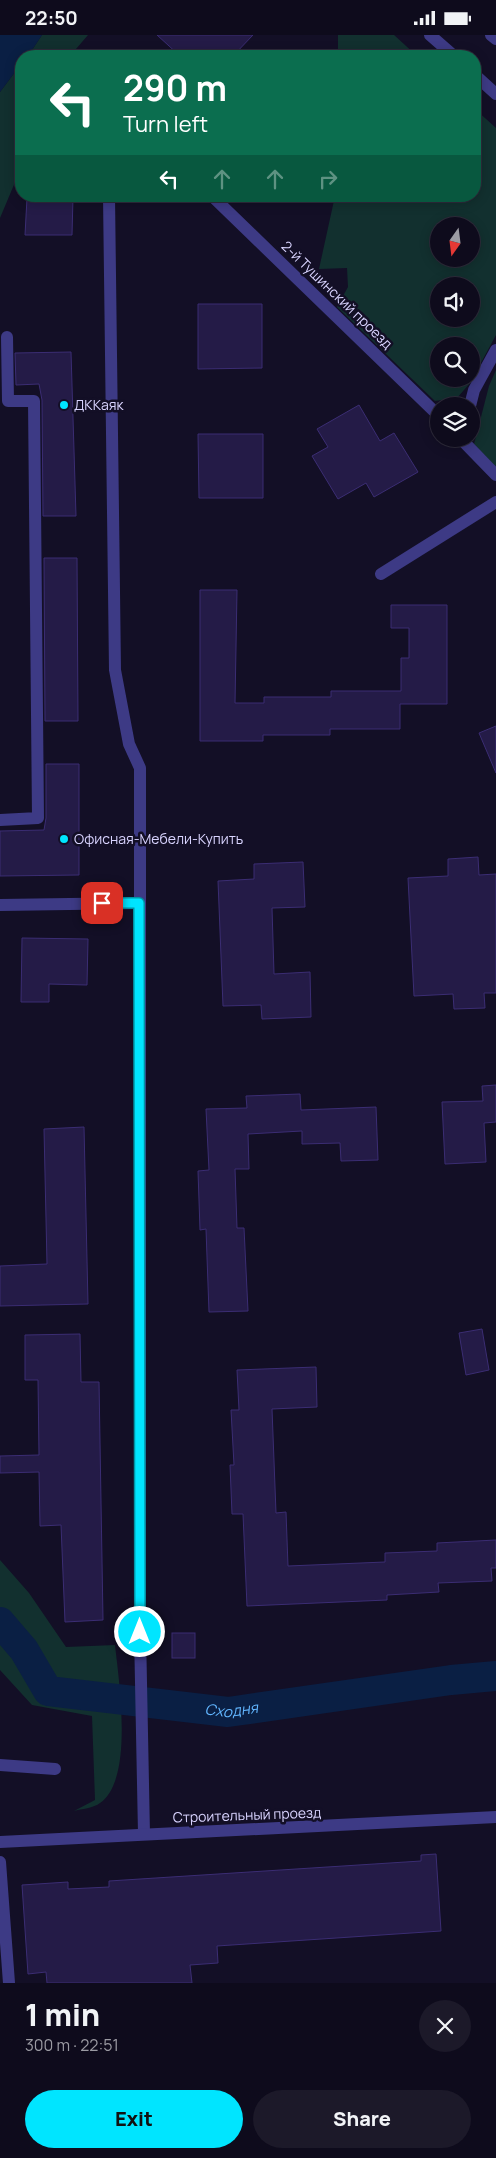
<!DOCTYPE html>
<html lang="en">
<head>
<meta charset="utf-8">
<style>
  body { margin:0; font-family:Manrope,sans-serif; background:#1c1929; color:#f1f3f6; height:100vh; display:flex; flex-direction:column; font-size:19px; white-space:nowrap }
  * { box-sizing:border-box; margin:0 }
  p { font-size:16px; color:#9b9ba3 }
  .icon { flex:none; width:28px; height:28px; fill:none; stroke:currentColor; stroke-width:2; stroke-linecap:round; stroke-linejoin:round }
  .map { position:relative; height:1948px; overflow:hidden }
  .panel { display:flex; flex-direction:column; background:#0e0b1c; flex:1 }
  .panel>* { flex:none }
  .banner { position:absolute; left:15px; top:15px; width:466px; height:152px; border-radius:20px; box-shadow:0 2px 12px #0003,0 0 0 1px #2e2b3b; background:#0b6e4f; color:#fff; overflow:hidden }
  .needle { width:32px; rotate:194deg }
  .buttons { position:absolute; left:430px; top:182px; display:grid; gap:10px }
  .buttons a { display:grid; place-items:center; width:50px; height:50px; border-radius:50%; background:#0e0b1c; box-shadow:0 2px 12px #0003,0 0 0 1px #2e2b3b; font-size:25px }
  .pin { position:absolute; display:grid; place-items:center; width:42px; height:42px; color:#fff; margin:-21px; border-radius:10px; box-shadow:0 2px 8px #0006 }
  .me { position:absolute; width:55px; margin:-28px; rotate:0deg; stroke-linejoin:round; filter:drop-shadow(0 0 4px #0008) }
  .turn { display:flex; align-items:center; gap:18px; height:105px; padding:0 25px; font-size:22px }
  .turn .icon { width:65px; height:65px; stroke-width:2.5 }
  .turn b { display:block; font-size:35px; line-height:42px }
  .lanes { display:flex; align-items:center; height:48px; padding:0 25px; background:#0003; justify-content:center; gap:25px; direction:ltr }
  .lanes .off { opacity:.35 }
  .round { display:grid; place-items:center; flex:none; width:52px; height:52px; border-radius:26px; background:#1c1929 }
  .overview { display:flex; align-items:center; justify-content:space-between; height:85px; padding:0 25px }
  h1 { font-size:30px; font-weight:800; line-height:38px }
  .cta { display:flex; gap:10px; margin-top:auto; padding:10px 25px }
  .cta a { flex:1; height:58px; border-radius:30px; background:#00e5ff; color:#111; font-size:20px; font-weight:800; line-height:58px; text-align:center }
  .cta a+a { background:#1c1929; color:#f1f3f6 }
  .status { display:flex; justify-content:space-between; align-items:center; height:35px; padding:0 25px; background:#0e0b1c; direction:ltr }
  .status svg { height:14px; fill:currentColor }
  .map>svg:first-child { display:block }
</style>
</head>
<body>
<div class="status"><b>22:50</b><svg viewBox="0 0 49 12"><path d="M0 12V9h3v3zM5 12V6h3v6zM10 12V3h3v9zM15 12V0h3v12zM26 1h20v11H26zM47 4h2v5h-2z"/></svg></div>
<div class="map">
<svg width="496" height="1948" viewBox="0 0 496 1948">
  <rect width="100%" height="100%" fill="#130f26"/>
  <!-- green -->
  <g fill="#12302f" fill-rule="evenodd">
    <path d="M42,0H88L70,21H28Z"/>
    <path d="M338,0H394L417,21H338Z"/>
    <path d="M21,29V133L0,183V57Z"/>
    <path d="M475,74L496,93V300L470,348L457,363L435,366L337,272L348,252L347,233L319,234L335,161H475ZM439,191H471V224H439ZM439,251H471V284H439ZM439,311H471V344H439Z"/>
    <path d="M496,335V432L474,409L489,351Z"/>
    <path d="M0,1525L29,1558L66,1612L115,1610C119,1646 134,1745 100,1768C94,1773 81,1774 74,1776L95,1765L92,1681L32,1670L0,1635Z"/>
  </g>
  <!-- water -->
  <path fill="#0a1f44" d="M0,0H42L28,21H21V29L0,57Z"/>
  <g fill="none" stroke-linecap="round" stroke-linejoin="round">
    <!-- river -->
    <path stroke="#0a1f44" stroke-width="30" id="s1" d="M0,1587L24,1615L48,1656L228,1677L451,1645L496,1641"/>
  </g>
  <!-- building -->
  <g fill="#241b47" stroke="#3b2d73">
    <path d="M157,0H253L233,21H180Z"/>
    <path d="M73,162L72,200H25L27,163Z"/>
    <path d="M198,269H262V333L198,334Z"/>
    <path d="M71,317L76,481H43L42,365L39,349L16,350L15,318Z"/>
    <path d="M359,370L380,406L394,398L418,437L374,462L366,448L338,464L312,421L328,412L317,394Z"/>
    <path d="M198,399H263V463H199Z"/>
    <path d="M44,523H77L78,686H45Z"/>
    <path d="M200,555H237L235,668H264V662H331V656H401V623H409V593H391V570H447V669H400V694H330V700H263V706H200Z"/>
    <path d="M496,691V738L479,698Z"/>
    <path d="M46,729H79V840L0,841V796L44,795L46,783Z"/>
    <path d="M478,822L479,840L496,839V958H484L485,973L454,974L453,959L414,961L408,843L448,841V824Z"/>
    <path d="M303,827L305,872L272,873L274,939L310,937L311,982L262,984L261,970L223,971L218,846L254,844V829Z"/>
    <path d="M22,903L88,904L87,950L49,949V967H21Z"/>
    <path d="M496,1050V1087L484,1088L486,1127L445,1129L442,1067L483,1066L482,1051Z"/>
    <path d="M300,1059L301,1075L376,1072L378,1125L341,1126L340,1108L302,1109V1096L248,1099L249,1134H235L237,1193H244L248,1276L209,1277L206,1194L200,1195L198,1136L209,1135L206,1074L247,1073L246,1061Z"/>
    <path d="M84,1092L88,1269L0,1271V1231L47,1229L44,1094Z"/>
    <path d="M482,1294L489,1335L466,1340L459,1298Z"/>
    <path d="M80,1299L81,1347H99L103,1585L65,1587L61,1490L40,1491L39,1437L0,1438V1421L39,1420L38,1345H25V1300Z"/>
    <path d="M316,1332L317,1372L272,1374L276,1478L286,1477L288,1531L385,1527V1518L437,1516V1508L496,1505V1533H491L492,1546L438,1548L439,1557L387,1560V1565L247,1571L243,1479H232L230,1430H234L231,1375H239L237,1335Z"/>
    <rect x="172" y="1598" width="23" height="25"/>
    <path d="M436,1819L441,1896L217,1911L218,1928L190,1930L192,1948H47L46,1937L28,1939L22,1850L68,1847V1854L109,1852V1846L421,1826V1820Z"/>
  </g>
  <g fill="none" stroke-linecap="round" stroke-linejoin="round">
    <!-- minor -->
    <g stroke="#3d3a85" stroke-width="12">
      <path d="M430,0L454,21"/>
      <path d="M491,0L496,4"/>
      <path d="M475,40L496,59"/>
      <path d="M109,161L115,635L129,709L140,733V1597L144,1799"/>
      <path d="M212,161L439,381"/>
      <path d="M470,371L474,355L496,315"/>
      <path d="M461,404L496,440"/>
      <path d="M381,539L496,467"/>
      <path d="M0,785L38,783L34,366H8L7,302"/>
      <path d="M0,870L139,868"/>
      <path d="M0,1730L55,1734"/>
      <path d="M0,1807L496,1782"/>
      <path d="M0,1827L9,1948"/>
    </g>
  </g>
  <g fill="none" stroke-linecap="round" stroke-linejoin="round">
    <!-- route casing -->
    <g stroke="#0095a6" stroke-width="12">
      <path id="route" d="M102,868H139L140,1597"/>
    </g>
    <!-- route -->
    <use href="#route" stroke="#00e5ff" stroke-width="9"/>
  </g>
  <!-- markers -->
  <g fill="#00e5ff" stroke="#130f26" stroke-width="2">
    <circle cx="64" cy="370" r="5"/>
    <circle cx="64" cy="804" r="5"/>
  </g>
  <g text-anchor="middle" stroke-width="5" stroke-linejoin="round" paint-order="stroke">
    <!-- street labels -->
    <g font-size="14" fill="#d9d4ff" stroke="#130f26">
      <text transform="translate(337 260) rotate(44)" y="5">2-й Тушинский проезд</text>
      <text transform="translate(247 1780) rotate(-2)" y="5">Строительный проезд</text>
    </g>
    <!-- poi labels -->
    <g font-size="14" fill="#d9d4ff" stroke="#130f26" text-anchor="start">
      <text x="74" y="375">ДККаяк</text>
      <text x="74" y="809">Офисная-Мебели-Купить</text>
    </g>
    <!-- water labels -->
    <g font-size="15" font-style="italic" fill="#62b6ff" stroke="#130f26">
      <text dy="5" stroke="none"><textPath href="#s1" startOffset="269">Сходня</textPath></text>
    </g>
  </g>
</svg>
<div class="buttons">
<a><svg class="needle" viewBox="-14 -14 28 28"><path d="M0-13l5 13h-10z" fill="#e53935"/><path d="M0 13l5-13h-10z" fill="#9b9ba3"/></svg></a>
<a><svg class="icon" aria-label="sound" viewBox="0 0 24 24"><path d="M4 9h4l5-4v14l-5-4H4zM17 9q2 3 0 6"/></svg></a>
<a><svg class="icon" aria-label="search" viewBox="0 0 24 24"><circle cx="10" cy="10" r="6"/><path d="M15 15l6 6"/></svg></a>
<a><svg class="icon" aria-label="layers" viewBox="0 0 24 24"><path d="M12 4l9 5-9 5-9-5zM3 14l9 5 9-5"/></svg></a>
</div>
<div class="pin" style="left:102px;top:868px;background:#d93025"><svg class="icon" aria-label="arrive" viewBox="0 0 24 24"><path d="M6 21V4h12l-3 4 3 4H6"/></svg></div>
<svg class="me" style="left:140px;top:1597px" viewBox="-20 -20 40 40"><circle r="17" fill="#00e5ff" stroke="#fff" stroke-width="3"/><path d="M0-11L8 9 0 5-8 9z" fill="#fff"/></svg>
<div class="banner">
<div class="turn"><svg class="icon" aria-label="left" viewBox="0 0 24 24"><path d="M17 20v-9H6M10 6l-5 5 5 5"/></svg><div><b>290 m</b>Turn left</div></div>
<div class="lanes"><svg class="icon" aria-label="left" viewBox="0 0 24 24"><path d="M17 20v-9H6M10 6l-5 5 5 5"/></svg><svg class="icon off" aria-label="ahead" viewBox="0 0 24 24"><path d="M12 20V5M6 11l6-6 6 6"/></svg><svg class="icon off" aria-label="ahead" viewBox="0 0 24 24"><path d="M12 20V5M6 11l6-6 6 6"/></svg><svg class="icon off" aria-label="right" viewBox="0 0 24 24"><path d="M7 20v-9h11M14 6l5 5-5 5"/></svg></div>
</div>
</div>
<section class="panel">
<div class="overview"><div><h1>1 min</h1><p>300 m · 22:51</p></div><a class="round"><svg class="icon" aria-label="close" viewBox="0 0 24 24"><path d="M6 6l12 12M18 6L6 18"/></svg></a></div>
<div class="cta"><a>Exit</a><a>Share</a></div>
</section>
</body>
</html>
